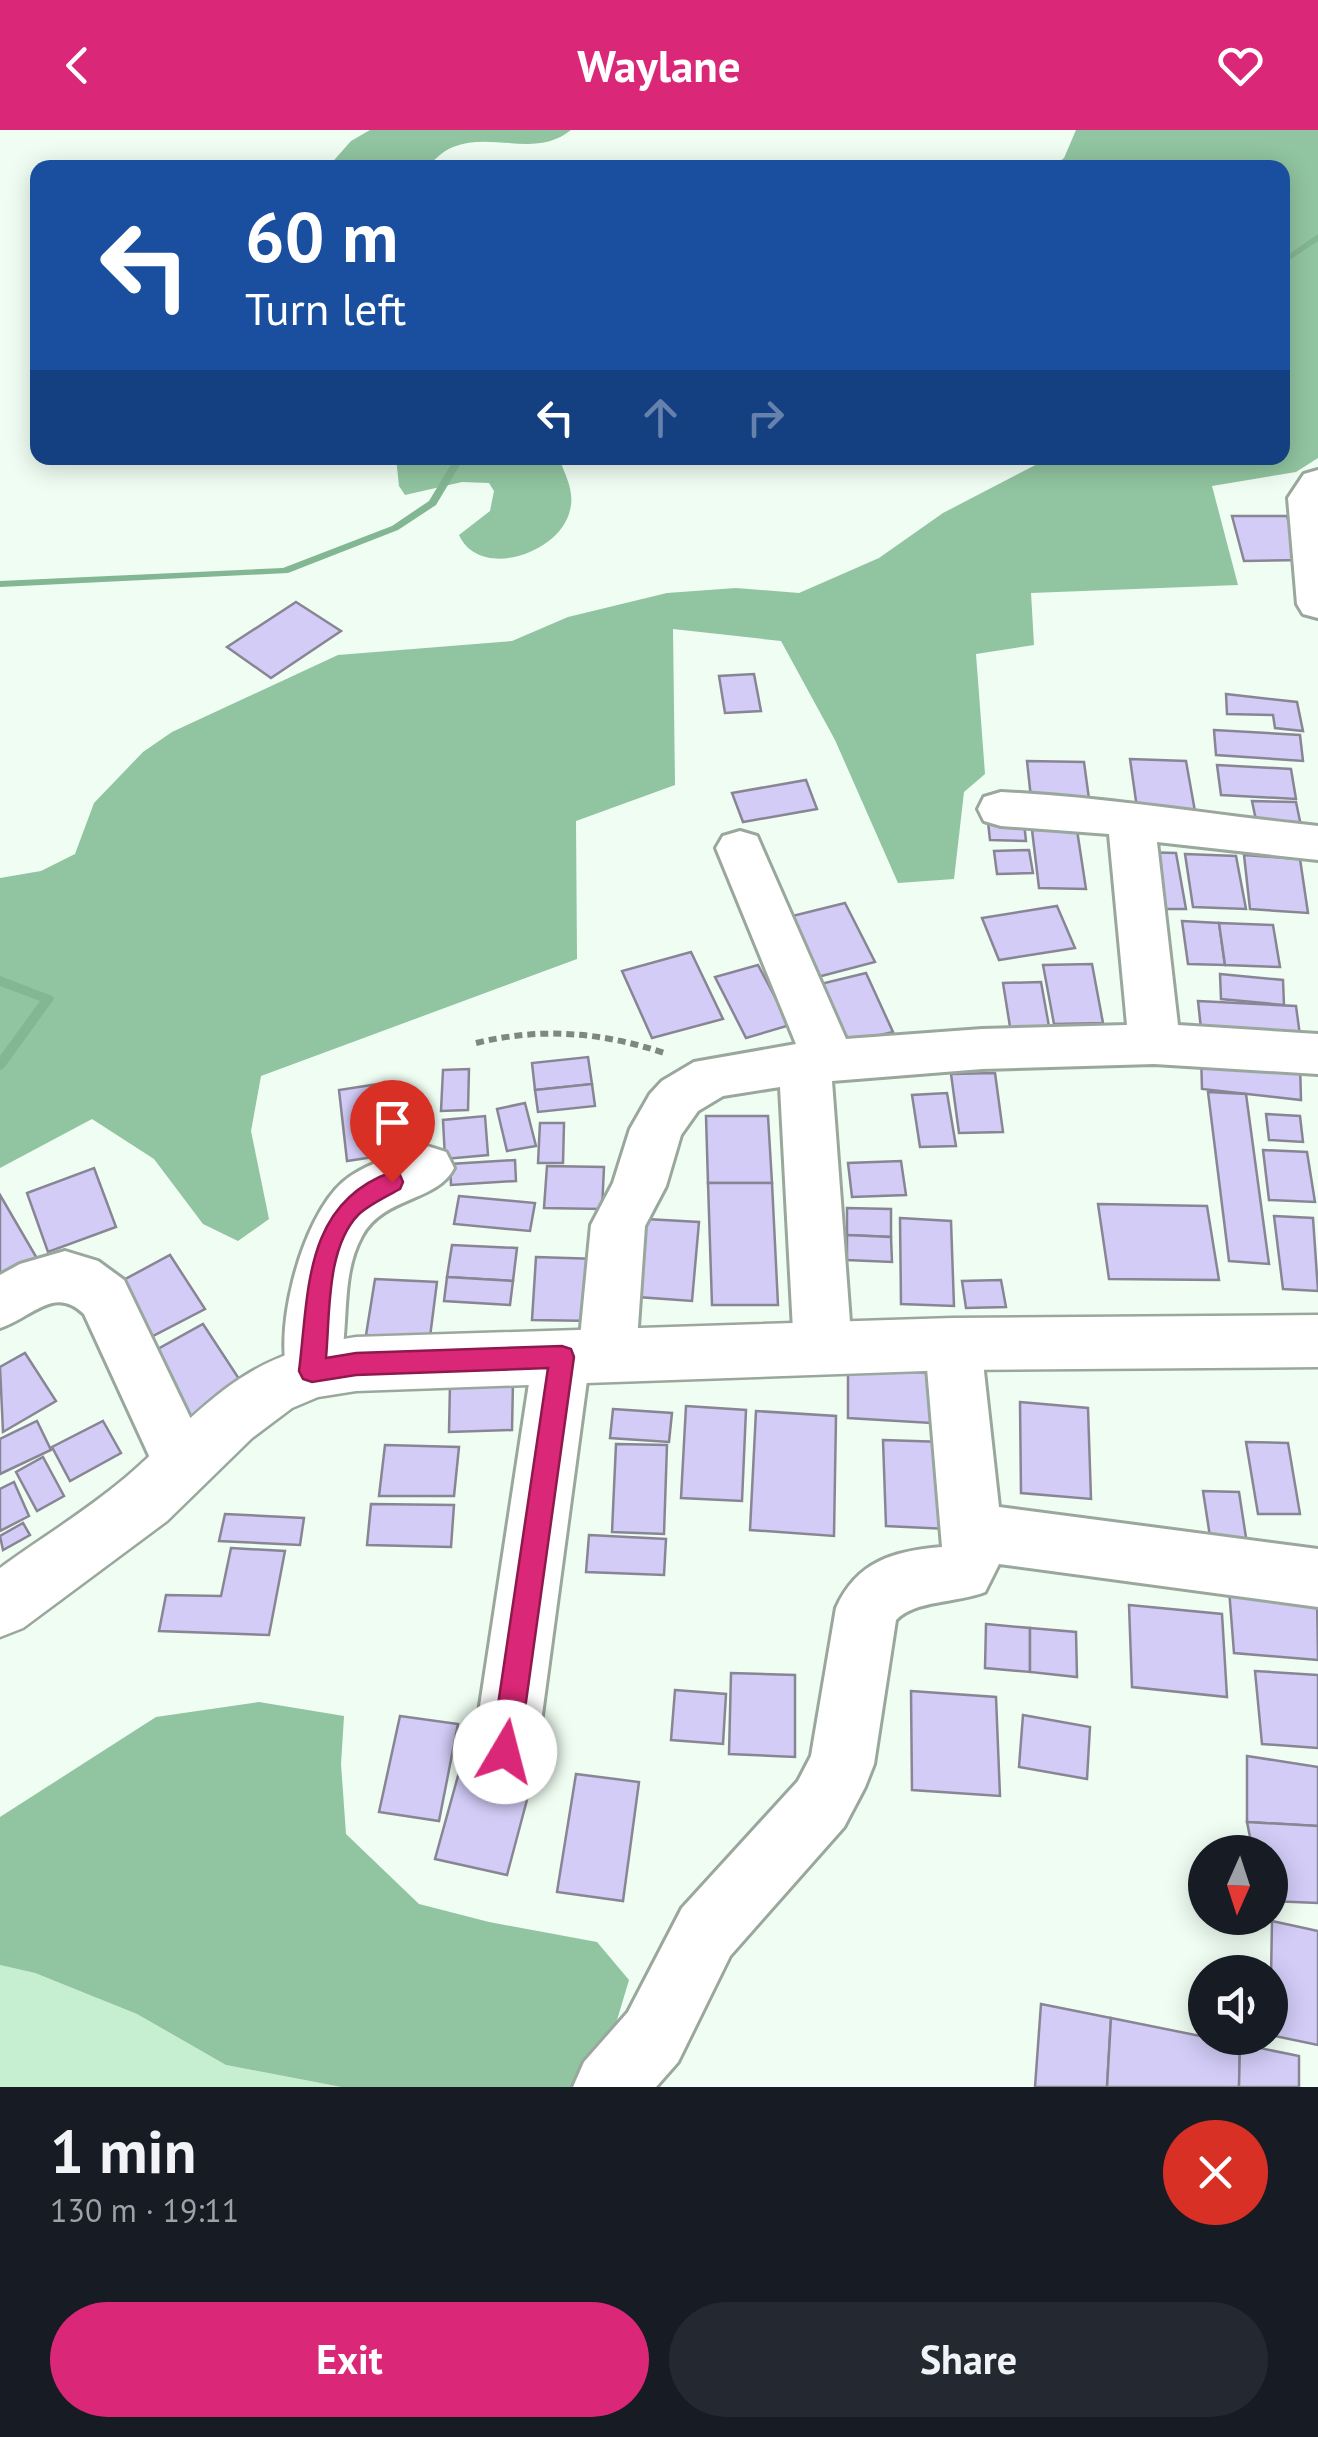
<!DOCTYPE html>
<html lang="en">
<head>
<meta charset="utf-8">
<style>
  body { margin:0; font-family:"PT Sans",sans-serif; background:#242831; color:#f1f3f6; height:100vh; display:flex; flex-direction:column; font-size:38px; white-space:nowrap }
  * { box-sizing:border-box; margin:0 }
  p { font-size:32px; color:#9ea1a6 }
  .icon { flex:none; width:55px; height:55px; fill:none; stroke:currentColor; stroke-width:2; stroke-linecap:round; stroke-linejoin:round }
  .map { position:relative; height:1957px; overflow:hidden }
  .panel { display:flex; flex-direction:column; background:#171b24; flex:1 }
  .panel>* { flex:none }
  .hud { position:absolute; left:30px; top:30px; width:1260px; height:305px; border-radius:20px; box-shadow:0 5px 25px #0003; background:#1a4fa0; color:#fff; overflow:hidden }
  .needle { width:65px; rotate:183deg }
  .fabs { position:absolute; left:1188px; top:1705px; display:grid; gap:20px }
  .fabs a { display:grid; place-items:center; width:100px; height:100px; border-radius:50%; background:#171b24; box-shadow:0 5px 25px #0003; font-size:50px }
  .pin { position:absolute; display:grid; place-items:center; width:85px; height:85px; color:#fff; margin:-102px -42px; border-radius:50% 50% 50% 0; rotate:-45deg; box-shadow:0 0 10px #0007 }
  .pin .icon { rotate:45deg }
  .me { position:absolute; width:110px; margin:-55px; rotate:8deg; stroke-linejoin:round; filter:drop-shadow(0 0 8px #0008) }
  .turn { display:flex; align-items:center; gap:35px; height:210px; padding:0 50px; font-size:45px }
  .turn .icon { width:130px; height:130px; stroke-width:2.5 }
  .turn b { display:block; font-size:70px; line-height:85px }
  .lanes { display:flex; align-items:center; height:95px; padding:0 50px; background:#0003; justify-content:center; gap:50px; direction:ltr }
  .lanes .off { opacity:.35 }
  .round { display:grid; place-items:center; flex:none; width:105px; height:105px; border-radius:52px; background:#242831 }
  .head { display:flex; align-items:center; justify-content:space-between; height:170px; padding:0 50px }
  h1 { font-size:60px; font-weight:700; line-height:75px }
  .button { display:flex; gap:20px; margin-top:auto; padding:20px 50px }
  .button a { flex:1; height:115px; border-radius:60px; background:#db2777; color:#fff; font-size:40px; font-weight:700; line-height:115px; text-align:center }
  .button a+a { background:#242831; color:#f1f3f6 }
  header { display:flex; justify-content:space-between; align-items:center; height:130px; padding:0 50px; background:#db2777; color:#fff; font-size:45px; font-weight:700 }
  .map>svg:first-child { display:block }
</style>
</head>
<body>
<header><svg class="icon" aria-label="back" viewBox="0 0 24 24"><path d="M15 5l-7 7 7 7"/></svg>Waylane<svg class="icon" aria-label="heart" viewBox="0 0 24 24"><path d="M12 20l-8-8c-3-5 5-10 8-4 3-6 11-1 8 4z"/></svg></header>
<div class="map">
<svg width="1318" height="1957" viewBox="0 0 1318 1957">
  <rect width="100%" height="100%" fill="#effdf2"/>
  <!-- green -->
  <path fill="#c6eed1" d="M0,1835L35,1843L137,1884L226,1935L341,1957H0Z"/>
  <!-- forest -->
  <g fill="#91c4a0">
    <path d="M370,0H571C535,29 493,1 453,17C441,21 432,35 421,38C393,43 357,38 328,37L351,11Z"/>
    <path d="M1076,0H1318V328L1296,342L1212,356L1238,455L1031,463L1034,515L976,524L985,644L964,662L954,749L898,753L835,610L781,511L673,499L675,655L576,691L577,829L261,946L251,1001L269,1089L238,1111L203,1094L154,1029L92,989L0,1038V748L41,741L75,724L94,673L143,622L172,602L338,525L512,511L568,487L667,463L736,458L799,463L879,428L943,383L1049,328H1282V38L1052,37L1064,28Z"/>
    <path d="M396,328H559C565,345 575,361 570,380C561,423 480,451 459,405L490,381L494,361L489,353L462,352L405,365L399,356Z"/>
    <path d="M259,1572L344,1586L341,1634L346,1704L419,1774L489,1792L597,1812L629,1850L597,1957H341L226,1935L137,1884L35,1843L0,1835V1687L156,1587Z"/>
  </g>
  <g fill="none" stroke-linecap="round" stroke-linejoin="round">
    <!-- stream -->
    <g fill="#83b692" fill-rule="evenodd">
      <path d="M1318,104V111L1282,135V129Z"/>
      <path d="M455,328H464L436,375L398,400L288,443L0,457V451L283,438L392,396L429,371Z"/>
      <path d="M0,846L52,866L54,869L4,938L0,940V926L40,871L0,856Z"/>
    </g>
  </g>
  <!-- building -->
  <g fill="#d2ccf7" stroke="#888694" stroke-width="2.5">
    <path d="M1232,386H1287L1301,430L1244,431Z"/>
    <path d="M296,472L341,501L271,548L227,517Z"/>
    <path d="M754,544L761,581L725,583L719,546Z"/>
    <path d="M1226,564L1297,572L1303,601L1275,598L1273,585L1227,584Z"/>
    <path d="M1214,600L1300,605L1303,631L1216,625Z"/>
    <path d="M1130,629L1186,631L1196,687L1138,685Z"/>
    <path d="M1027,631L1084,632L1089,669L1031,668Z"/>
    <path d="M1217,635L1291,639L1296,669L1221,665Z"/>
    <path d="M806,650L817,679L743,692L732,663Z"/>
    <path d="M1252,671L1296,672L1301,696L1257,695Z"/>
    <path d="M988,692L1024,693L1026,711L990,710Z"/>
    <path d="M1032,700H1077L1086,759L1039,758Z"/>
    <path d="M1029,720L1033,743L997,744L994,721Z"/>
    <path d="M1138,722L1176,723L1186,779H1146Z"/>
    <path d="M1185,724L1236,726L1246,779L1193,777Z"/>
    <path d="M1244,725L1300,729L1308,783L1250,779Z"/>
    <path d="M845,773L875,832L810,849L780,789Z"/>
    <path d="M1057,776L1075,818L999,830L982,788Z"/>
    <path d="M1182,791L1219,793L1225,835L1188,834Z"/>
    <path d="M1219,793L1273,795L1280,837L1225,835Z"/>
    <path d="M691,822L723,889L652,908L622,841Z"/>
    <path d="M1092,834L1103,893L1054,894L1043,835Z"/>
    <path d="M758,835L790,895L746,908L715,847Z"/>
    <path d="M866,843L893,902L834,916L808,857Z"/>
    <path d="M1220,844L1283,850L1284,875L1221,869Z"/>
    <path d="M1041,852L1050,902L1011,903L1003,853Z"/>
    <path d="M1198,871L1296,876L1301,913L1202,908Z"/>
    <path d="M1201,923L1300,934L1301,970L1202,959Z"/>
    <path d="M588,927L592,954L535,960L532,933Z"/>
    <path d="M469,939L468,980L441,981L443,940Z"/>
    <path d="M995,943L1003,1002L959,1003L951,944Z"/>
    <path d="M391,952L400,1023L347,1031L339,960Z"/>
    <path d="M592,954L595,976L538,982L535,960Z"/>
    <path d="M1208,962L1246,964L1269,1134L1229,1131Z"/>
    <path d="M947,963L956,1016L920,1017L912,965Z"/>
    <path d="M525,973L536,1016L507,1021L497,979Z"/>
    <path d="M1266,984L1300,986L1303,1012L1269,1010Z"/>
    <path d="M485,986L488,1025L445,1029L443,990Z"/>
    <path d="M706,986H768L772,1053H708Z"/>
    <path d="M540,993H564L563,1033H538Z"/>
    <path d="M1263,1020L1307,1022L1315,1072L1269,1070Z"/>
    <path d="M515,1030L516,1051L451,1055L450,1034Z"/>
    <path d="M901,1031L906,1065L852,1067L848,1033Z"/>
    <path d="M547,1036L604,1037L602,1079L544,1078Z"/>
    <path d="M94,1038L116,1097L48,1122L27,1063Z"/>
    <path d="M708,1053H772L778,1175H712Z"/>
    <path d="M0,1065L42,1137L0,1158Z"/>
    <path d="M459,1066L535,1073L530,1101L454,1094Z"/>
    <path d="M1098,1074L1207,1076L1219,1150L1109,1149Z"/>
    <path d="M847,1078L891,1079V1107L847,1105Z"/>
    <path d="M1274,1086L1313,1088L1318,1161L1283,1159Z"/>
    <path d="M900,1088L951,1091L954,1176L901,1174Z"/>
    <path d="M646,1089L699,1092L692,1171L638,1167Z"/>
    <path d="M847,1105L891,1107L892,1132L847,1130Z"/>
    <path d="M452,1115L517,1118L513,1151L447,1147Z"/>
    <path d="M170,1125L205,1179L149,1208L116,1154Z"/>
    <path d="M536,1127L598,1129L595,1191L532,1190Z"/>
    <path d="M447,1147L513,1151L510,1175L444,1171Z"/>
    <path d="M375,1149L437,1152L430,1207L366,1205Z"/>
    <path d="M1001,1150L1006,1177L966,1178L962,1151Z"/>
    <path d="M203,1194L247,1261L190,1294L147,1225Z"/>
    <path d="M25,1223L56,1271L3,1302L0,1237Z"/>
    <path d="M848,1238L930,1243L931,1293L848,1288Z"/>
    <path d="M513,1252L512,1300L449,1302L450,1254Z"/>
    <path d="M1020,1272L1088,1278L1091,1369L1021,1363Z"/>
    <path d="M686,1276L746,1280L742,1371L681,1368Z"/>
    <path d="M613,1279L672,1283L669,1312L610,1308Z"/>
    <path d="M756,1281L836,1286L834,1406L750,1400Z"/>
    <path d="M37,1291L51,1320L0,1344V1309Z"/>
    <path d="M103,1291L121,1323L70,1351L52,1317Z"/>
    <path d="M883,1310L944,1312L948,1399L886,1396Z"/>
    <path d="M1246,1312L1288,1313L1300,1384H1258Z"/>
    <path d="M616,1314L667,1315L664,1404L612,1402Z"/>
    <path d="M385,1315L459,1317L454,1366H379Z"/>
    <path d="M43,1327L64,1366L37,1381L16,1342Z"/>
    <path d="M14,1352L29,1386L0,1401V1359Z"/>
    <path d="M1203,1361L1239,1362L1249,1427L1213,1426Z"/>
    <path d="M371,1374L454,1375L451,1417L367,1415Z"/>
    <path d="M225,1384L304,1388L300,1415L219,1411Z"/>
    <path d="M23,1393L30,1405L3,1420L0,1406Z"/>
    <path d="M589,1405L666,1409L664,1445L586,1442Z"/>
    <path d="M231,1418L285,1421L269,1505L159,1501L166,1465L221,1466Z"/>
    <path d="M1229,1459L1317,1466L1318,1530L1234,1523Z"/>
    <path d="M1129,1475L1222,1484L1227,1567L1132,1557Z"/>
    <path d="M986,1494L1030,1498V1542L985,1538Z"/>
    <path d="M1030,1498L1076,1502L1077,1547L1030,1542Z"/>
    <path d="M1255,1541L1318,1545V1618L1262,1614Z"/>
    <path d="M731,1543L795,1545V1627L729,1624Z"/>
    <path d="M675,1560L726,1564L723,1614L671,1610Z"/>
    <path d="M911,1561L996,1567L1000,1666L912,1660Z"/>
    <path d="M1023,1585L1090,1597L1087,1649L1019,1637Z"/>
    <path d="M400,1586L458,1594L439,1691L379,1682Z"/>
    <path d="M1247,1626L1318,1637V1696L1247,1692Z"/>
    <path d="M461,1635L532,1651L507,1745L435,1729Z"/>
    <path d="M576,1644L639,1652L623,1771L557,1762Z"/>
    <path d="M1247,1692L1318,1696V1773L1270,1771V1722H1253Z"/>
    <path d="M1272,1791L1318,1801V1915L1270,1905Z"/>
    <path d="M1041,1874L1111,1888L1107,1957H1035Z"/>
    <path d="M1111,1888L1240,1914L1239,1957H1107Z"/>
    <path d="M1240,1914L1299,1926V1957H1239Z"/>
  </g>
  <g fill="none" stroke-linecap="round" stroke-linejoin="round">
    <!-- minor casing -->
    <g stroke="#9aa79d" stroke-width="6">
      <g id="minor">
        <path d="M1318,340V488L1303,484L1297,474L1288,368L1304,344Z"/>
        <path d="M1001,662C1107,667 1212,685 1318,696V730L1157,712L1178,895L1318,904V944L1154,934L982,939L832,951L852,1219L843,1237L823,1244L803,1237L794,1219L780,957L723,966L698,981L681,1005L666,1056L645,1096L636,1225L627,1243L607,1250L588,1243L537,1622L528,1645L505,1654L482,1645L473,1622L533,1227L542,1209L562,1202L580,1208L591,1095L613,1053L630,999L650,964L662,951L694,932L796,914L716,718L723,706L740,701L757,706L846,909L982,899L1127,895L1109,704L1001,696L984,691L978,679L984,667Z"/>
        <path d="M427,1016L446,1022L454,1038C437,1072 384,1066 362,1106C336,1153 354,1212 332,1259L312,1266L292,1259C269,1210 301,1088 343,1052C365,1033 399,1025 427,1016Z"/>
        <path d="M65,1121L98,1131L124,1150L213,1335L204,1354L183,1362L162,1354L84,1184C54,1155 33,1187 0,1198V1145L20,1134Z"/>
        <path d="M953,1189L973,1196L981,1214L999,1377L1318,1419V1477L999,1434L985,1462C957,1473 915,1470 896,1490L874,1634L865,1657L844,1697L730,1826L678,1932L656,1957H573L584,1932L628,1882L682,1778L798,1651L811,1626L836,1478C857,1431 894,1421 942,1417L925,1214L933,1196Z"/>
      </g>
    </g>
    <!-- tertiary casing -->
    <g stroke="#9aa79d" stroke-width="5">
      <path id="tertiary" d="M1318,1185V1237L953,1240L356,1261L318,1267L292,1278L252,1308L167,1391L23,1498L0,1507V1438C41,1408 86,1381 125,1348C209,1275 237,1226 356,1207L953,1188Z"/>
    </g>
    <!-- path -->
    <path stroke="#7e8780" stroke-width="6" stroke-dasharray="8 5" stroke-linecap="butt" d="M476,913C542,897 603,902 667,924"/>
    <!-- minor -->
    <use href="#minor" fill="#fff" fill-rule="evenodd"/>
    <!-- tertiary -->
    <use href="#tertiary" fill="#fff" fill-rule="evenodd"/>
  </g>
  <!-- route -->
  <path fill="#db2777" stroke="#8e194d" stroke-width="2.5" d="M392,1042L400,1045L403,1052L400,1059C387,1066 370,1074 359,1084C326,1117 330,1185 326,1228L356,1223L562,1216L571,1219L574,1227L519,1622L515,1632L505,1636L495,1632L491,1622L548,1238L356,1245L312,1252L303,1249L299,1241C309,1163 303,1073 392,1042Z"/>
</svg>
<div class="fabs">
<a><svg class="needle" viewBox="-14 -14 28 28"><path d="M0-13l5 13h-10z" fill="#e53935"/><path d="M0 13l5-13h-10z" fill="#9ea1a6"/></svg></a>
<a><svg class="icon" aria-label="sound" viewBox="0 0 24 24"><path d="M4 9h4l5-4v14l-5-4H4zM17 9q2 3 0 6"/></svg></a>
</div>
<div class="pin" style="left:392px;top:1052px;background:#d93025"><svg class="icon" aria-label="arrive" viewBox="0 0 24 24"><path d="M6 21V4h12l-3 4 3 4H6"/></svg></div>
<svg class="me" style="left:505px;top:1622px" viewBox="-20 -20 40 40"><circle r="19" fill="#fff"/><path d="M0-13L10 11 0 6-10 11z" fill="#db2777"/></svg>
<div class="hud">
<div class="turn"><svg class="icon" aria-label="left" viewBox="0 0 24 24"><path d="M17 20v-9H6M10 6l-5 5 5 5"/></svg><div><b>60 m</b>Turn left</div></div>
<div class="lanes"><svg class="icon" aria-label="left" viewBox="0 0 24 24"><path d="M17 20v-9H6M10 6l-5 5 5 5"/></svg><svg class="icon off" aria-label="ahead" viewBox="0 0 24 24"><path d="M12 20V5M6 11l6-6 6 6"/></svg><svg class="icon off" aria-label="right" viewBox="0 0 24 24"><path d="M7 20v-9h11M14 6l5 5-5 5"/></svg></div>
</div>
</div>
<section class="panel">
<div class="head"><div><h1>1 min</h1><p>130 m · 19:11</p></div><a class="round" style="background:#d93025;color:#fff"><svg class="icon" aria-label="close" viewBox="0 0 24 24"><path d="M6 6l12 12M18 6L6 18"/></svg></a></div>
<div class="button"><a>Exit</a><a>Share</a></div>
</section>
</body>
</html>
